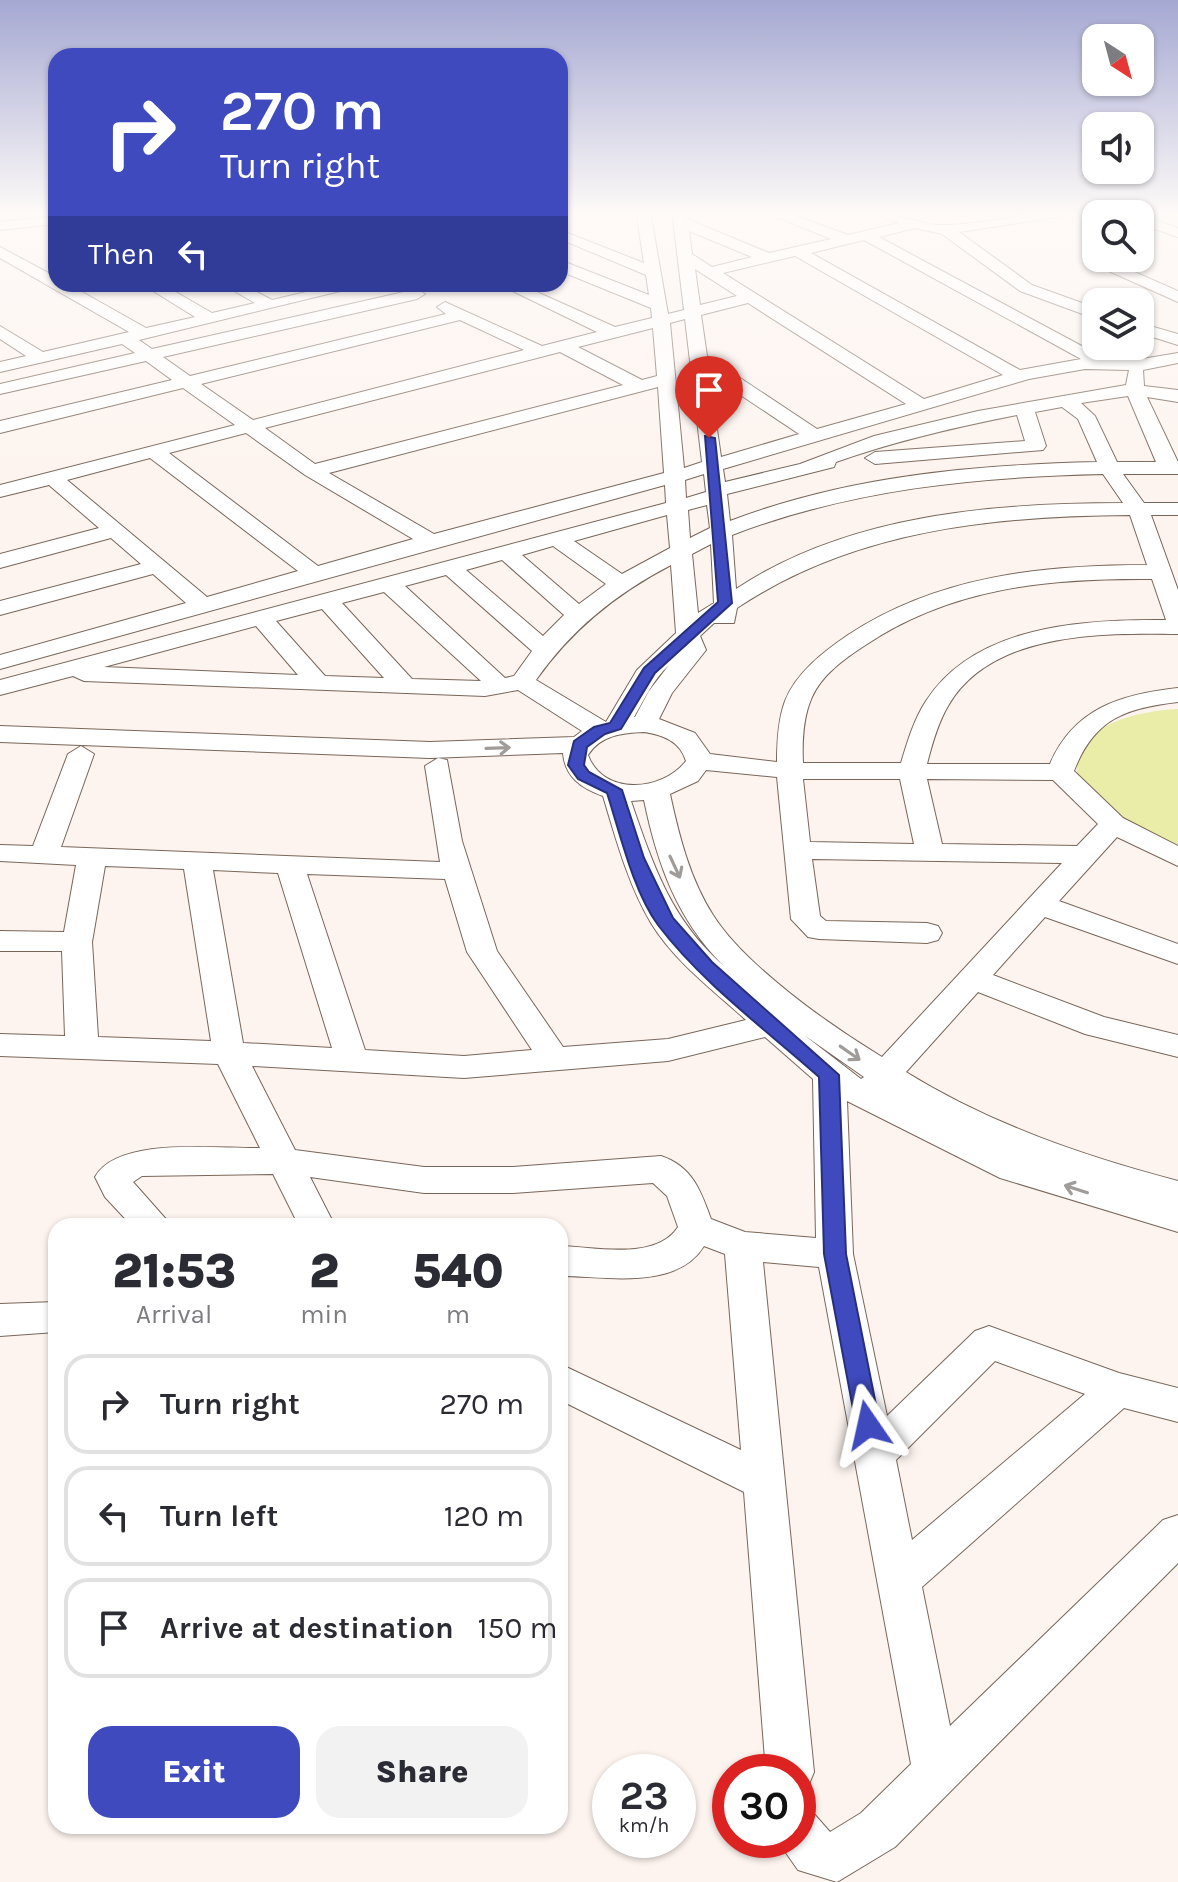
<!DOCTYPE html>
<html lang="en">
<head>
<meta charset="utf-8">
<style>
  body { margin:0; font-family:Karla,sans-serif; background:#f2f2f3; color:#2b2b33; height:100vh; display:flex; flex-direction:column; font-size:30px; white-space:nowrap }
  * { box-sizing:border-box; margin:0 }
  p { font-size:26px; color:#7c7c81 }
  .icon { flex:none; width:44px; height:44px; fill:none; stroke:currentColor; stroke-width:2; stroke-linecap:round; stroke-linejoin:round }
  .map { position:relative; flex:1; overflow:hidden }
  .panel { position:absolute; left:48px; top:1218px; width:520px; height:616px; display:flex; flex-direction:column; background:#fff; border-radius:24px; box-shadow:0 2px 6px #0004 }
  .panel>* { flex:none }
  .hud { position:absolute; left:48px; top:48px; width:520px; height:244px; border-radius:24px; box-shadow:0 2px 6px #0004; background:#3e4abe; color:#fff; overflow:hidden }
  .needle { width:52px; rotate:144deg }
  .buttons { position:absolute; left:1082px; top:24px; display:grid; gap:16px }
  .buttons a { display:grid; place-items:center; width:72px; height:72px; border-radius:16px; background:#fff; box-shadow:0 2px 6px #0004; font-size:40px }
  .speed { position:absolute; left:592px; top:1754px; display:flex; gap:16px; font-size:40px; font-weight:700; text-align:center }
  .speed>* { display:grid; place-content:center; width:104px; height:104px; border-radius:50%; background:#fff; box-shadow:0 2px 6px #0004; line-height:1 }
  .speed small { font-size:20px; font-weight:400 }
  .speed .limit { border:12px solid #d22; background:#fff; color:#111 }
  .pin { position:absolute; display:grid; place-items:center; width:68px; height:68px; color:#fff; margin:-82px -34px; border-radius:50% 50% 50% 0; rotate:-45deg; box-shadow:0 0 8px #0007 }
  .pin .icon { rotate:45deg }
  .me { position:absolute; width:88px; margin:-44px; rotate:349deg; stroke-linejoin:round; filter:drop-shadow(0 0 6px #0008) }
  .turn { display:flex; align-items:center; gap:28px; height:168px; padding:0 40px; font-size:36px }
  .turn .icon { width:104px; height:104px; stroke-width:2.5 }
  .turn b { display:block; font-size:56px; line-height:68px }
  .then { display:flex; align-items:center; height:76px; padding:0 40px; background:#0003; gap:16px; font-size:30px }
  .eta { display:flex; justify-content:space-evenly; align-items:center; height:136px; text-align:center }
  .eta b { font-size:48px; font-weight:800; line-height:56px }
  .action { display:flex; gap:16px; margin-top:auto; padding:16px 40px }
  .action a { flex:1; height:92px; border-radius:24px; background:#3e4abe; color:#fff; font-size:32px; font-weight:800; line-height:92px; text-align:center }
  .action a+a { background:#f2f2f3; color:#2b2b33 }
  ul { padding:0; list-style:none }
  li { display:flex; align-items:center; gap:24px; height:100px; margin:0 16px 12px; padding:0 24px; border:4px solid #e1e1e2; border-radius:24px }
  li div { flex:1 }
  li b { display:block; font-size:30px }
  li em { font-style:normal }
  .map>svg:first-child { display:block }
</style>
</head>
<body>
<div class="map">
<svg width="1178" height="1882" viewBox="0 0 1178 1882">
  <rect width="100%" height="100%" fill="#fdf4ef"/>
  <!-- green -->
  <path fill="#eaeda8" d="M1178,709V857L1139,841L1077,774C1076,723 1138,711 1178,709Z"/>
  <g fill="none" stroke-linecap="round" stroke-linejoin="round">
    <!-- minor casing -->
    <g stroke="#79665a" stroke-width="2">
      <g id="minor">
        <path d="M636,211H650L668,314L684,310L672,211H686L687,219L769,253L831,239L762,211H782L848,235L899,223L869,211C896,211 921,227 948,225C992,223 1034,211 1078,211L1071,215L959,232L1032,285L1096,308V319L1020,291L942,234L915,228L879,237L1106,359H1142L1178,353V363L1143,370L1144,386L1178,390V402L1147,397L1178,462V474H1123L1144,503H1178V515H1151L1178,590V634C1104,633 991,631 948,706C938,723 932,744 927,764H1050C1074,708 1122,694 1178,688V702C1125,708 1094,719 1074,771L1123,818L1178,846V866L1117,837L1059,901L1178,944V964L1045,917L993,975L1104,1017L1178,1035V1057L1085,1034L978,992L906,1072C990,1124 1083,1156 1178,1181V1232L1000,1178L847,1101L853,1254L887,1416L975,1331L989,1326L1119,1373L1178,1388V1422L1124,1408L922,1587L950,1726L1163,1520L1178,1515V1563L895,1847L837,1882L798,1870L777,1840H798V1807L815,1815L830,1832L861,1813L911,1764L819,1267L763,1262L814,1772L807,1789L798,1793V1772H766L744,1492L560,1400V1364L741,1450L725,1254L704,1246C676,1291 606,1276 560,1276V1246C596,1247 656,1261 678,1227L667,1196L653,1183L513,1193H424L310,1177L335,1226H299L273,1174L142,1176L133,1182L172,1226H132L105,1197L95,1177C118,1136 218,1149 260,1148L218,1064L0,1056V1034L65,1036L62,951H0V931L64,932L76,865L0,861V845L33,846L68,754L81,746L94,754L61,847L440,862L425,766L438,758L447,760L462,841L497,951L563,1047L668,1039L746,1020C714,991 674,961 651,923C628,884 616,839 603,796C581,788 565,777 563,753L430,758L0,742V726L430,742L574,737L582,731L518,690L485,696L84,681L73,676L0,695V680L666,503L665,485L0,669V655L186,603L153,574L0,615V601L141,564L111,538L0,568V554L99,528L49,485L0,497V485L235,425L183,388L0,433V421L172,380L146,361L0,394V384L135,353L122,344L0,372V362L26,356L0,339V326L43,352L129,332L0,258V247L56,277V284H68L146,328L195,317L142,284H162L212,313L255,303L222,284H242L272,300L340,284H369L139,340L152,349L417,289L425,294L417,299L163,357L190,376L446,314L437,307L445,302L542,346L597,332L498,284H519L615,327L652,318L651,308L560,271V260L649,295L646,275L560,239V230L644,263ZM689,231L752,257L712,267L692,254ZM864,240L1081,359L1020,370L811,253ZM795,256L1003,375L924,399L723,273ZM695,269L737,296L700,305ZM748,303L906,404L817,429L707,356L701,315ZM685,319L702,462L684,468L670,323ZM460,320L524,350L253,420L201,384ZM653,328L657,376L642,380L578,347ZM560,352L623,385L315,464L265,428ZM1085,369L1129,370L1126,385L978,411L874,436L800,464L725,482L723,469L1029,379ZM709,374L799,434L721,457ZM658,387L664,473L434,534L329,473ZM1128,396L1156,462H1117L1095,416L1081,403ZM1062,407L1078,419L1097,462C972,465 848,476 730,521L727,494L834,467L836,462C895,441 956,427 1017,415L1025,441L875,452L865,458L875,464L1043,450L1046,446L1035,412ZM246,433L305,475L413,539L318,566L169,453ZM150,458L298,571L207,597L67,480ZM704,474L706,492L686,498L685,480ZM1103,474L1123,503C992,503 848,515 736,589L732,535C852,489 975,477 1103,474ZM707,505L710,528L690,538L688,510ZM667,515L670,548L622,574L574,541ZM1130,515L1147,565C1042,565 937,576 848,635C823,652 796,673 785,701C778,720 777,741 777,762L710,754L695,733L659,719L672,693L706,650L700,636L714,623H734L737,608C854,530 992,516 1130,515ZM711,544L714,603L698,613L692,554ZM553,546L606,584L579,604L522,555ZM502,560L564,615L543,636L466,570ZM671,565L676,633L637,670L606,722L536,680C571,630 615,594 671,565ZM446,575L532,651L514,676L505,678L405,586ZM1152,579L1166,620C1084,619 975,625 926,701C914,719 907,743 901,763H803C802,741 803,717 812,697C822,675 844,659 864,646C951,587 1049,578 1152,579ZM384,592L481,681L412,679L342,603ZM322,609L384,678L325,676L276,621ZM256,626L298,675L104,667ZM669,665L649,691L635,717H634C645,698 653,680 669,665ZM644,732C663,735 680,741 686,761C662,792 603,796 588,755C601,735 622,733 644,732ZM706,770L777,777L791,919L808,937L819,939L927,943L938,940L942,933L938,926L927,923L826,921L820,916L812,859L1062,863L882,1057C831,1026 745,966 713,915C690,879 679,836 670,794L698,781ZM803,779H900L914,844L810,842ZM927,779L1053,780L1098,824L1077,846L942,844ZM644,800C657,863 677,920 724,966C671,920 653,865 631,801ZM105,866L184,869L211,1041L98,1037L92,942ZM213,870L278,873L332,1048L243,1043ZM307,874L445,879L467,952L532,1050L464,1056L365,1050ZM804,1035L864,1077L861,1079ZM765,1037L813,1079L816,1238L745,1232L711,1219C701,1191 692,1166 661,1156L513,1167H424L295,1150L252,1066L464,1078L668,1061ZM995,1361L1085,1394L912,1540L896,1460Z"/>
        <path d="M1140,215L1178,228V237L1140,224Z"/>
        <path d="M56,216V224L0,230V222Z"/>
        <path d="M1089,252L1178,291V302L1084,260V254Z"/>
        <path d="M1140,323L1178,334V345L1140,333Z"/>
        <path d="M56,1302V1332L0,1336V1304Z"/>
      </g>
    </g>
    <!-- minor -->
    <use href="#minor" fill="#fff" fill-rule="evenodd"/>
  </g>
  <!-- one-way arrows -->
  <defs><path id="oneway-shaft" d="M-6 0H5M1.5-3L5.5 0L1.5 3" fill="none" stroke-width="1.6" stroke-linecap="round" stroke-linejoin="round" transform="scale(2)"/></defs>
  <g stroke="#a09c9a">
    <use href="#oneway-shaft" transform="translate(498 748) rotate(-2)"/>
    <use href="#oneway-shaft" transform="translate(675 867) rotate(65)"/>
    <use href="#oneway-shaft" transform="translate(850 1053) rotate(35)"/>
    <use href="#oneway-shaft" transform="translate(1076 1189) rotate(-162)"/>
  </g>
  <!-- sky -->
  <linearGradient id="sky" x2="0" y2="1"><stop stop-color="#a5a8d2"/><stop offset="0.45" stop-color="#fefaf8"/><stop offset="1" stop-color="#fefaf8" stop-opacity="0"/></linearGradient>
  <rect width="1178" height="474" fill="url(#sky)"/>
  <!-- route -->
  <path fill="#3e4abe" stroke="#28307c" stroke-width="2" d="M705,436L715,438L732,603L655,673L621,729L605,734L587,747L584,765L589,772L622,790L644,858L673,918L712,962L839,1075L846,1254L880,1425L877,1432L868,1435L860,1432L856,1425L824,1254L819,1077C765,1029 702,983 658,925C633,891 620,833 607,793L578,779L568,765L574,741L594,727L610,723L644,668L718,602Z"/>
</svg>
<div class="buttons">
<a><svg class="needle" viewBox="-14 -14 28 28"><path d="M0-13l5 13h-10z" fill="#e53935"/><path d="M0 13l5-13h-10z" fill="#7c7c81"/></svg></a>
<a><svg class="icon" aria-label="sound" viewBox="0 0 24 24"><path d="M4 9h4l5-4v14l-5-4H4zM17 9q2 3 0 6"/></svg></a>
<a><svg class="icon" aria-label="search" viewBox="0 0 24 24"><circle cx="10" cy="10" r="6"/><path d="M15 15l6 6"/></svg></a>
<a><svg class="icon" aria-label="layers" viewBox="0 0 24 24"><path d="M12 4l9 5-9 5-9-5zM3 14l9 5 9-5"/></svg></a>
</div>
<div class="speed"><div>23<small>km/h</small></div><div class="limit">30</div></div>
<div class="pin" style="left:709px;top:438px;background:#d93025"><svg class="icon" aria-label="arrive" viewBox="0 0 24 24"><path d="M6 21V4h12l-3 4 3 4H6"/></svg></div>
<svg class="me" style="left:868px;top:1425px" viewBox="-20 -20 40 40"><path d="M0-17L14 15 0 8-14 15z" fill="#3e4abe" stroke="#fff" stroke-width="4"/></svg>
<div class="hud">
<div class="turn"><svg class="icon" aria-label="right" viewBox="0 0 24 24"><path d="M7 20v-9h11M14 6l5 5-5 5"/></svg><div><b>270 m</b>Turn right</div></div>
<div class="then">Then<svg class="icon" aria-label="left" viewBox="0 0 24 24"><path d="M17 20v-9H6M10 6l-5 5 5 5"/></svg></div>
</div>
<section class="panel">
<div class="eta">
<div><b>21:53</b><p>Arrival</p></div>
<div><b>2</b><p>min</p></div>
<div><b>540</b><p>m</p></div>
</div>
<ul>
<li><svg class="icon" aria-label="right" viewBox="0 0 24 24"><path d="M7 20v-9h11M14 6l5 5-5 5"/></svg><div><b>Turn right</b></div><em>270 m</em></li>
<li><svg class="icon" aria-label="left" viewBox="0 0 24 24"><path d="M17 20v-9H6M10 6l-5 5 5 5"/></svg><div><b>Turn left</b></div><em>120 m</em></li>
<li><svg class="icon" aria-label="arrive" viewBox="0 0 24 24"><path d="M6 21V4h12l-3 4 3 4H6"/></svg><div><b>Arrive at destination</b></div><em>150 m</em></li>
</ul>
<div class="action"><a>Exit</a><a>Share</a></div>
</section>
</div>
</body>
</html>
